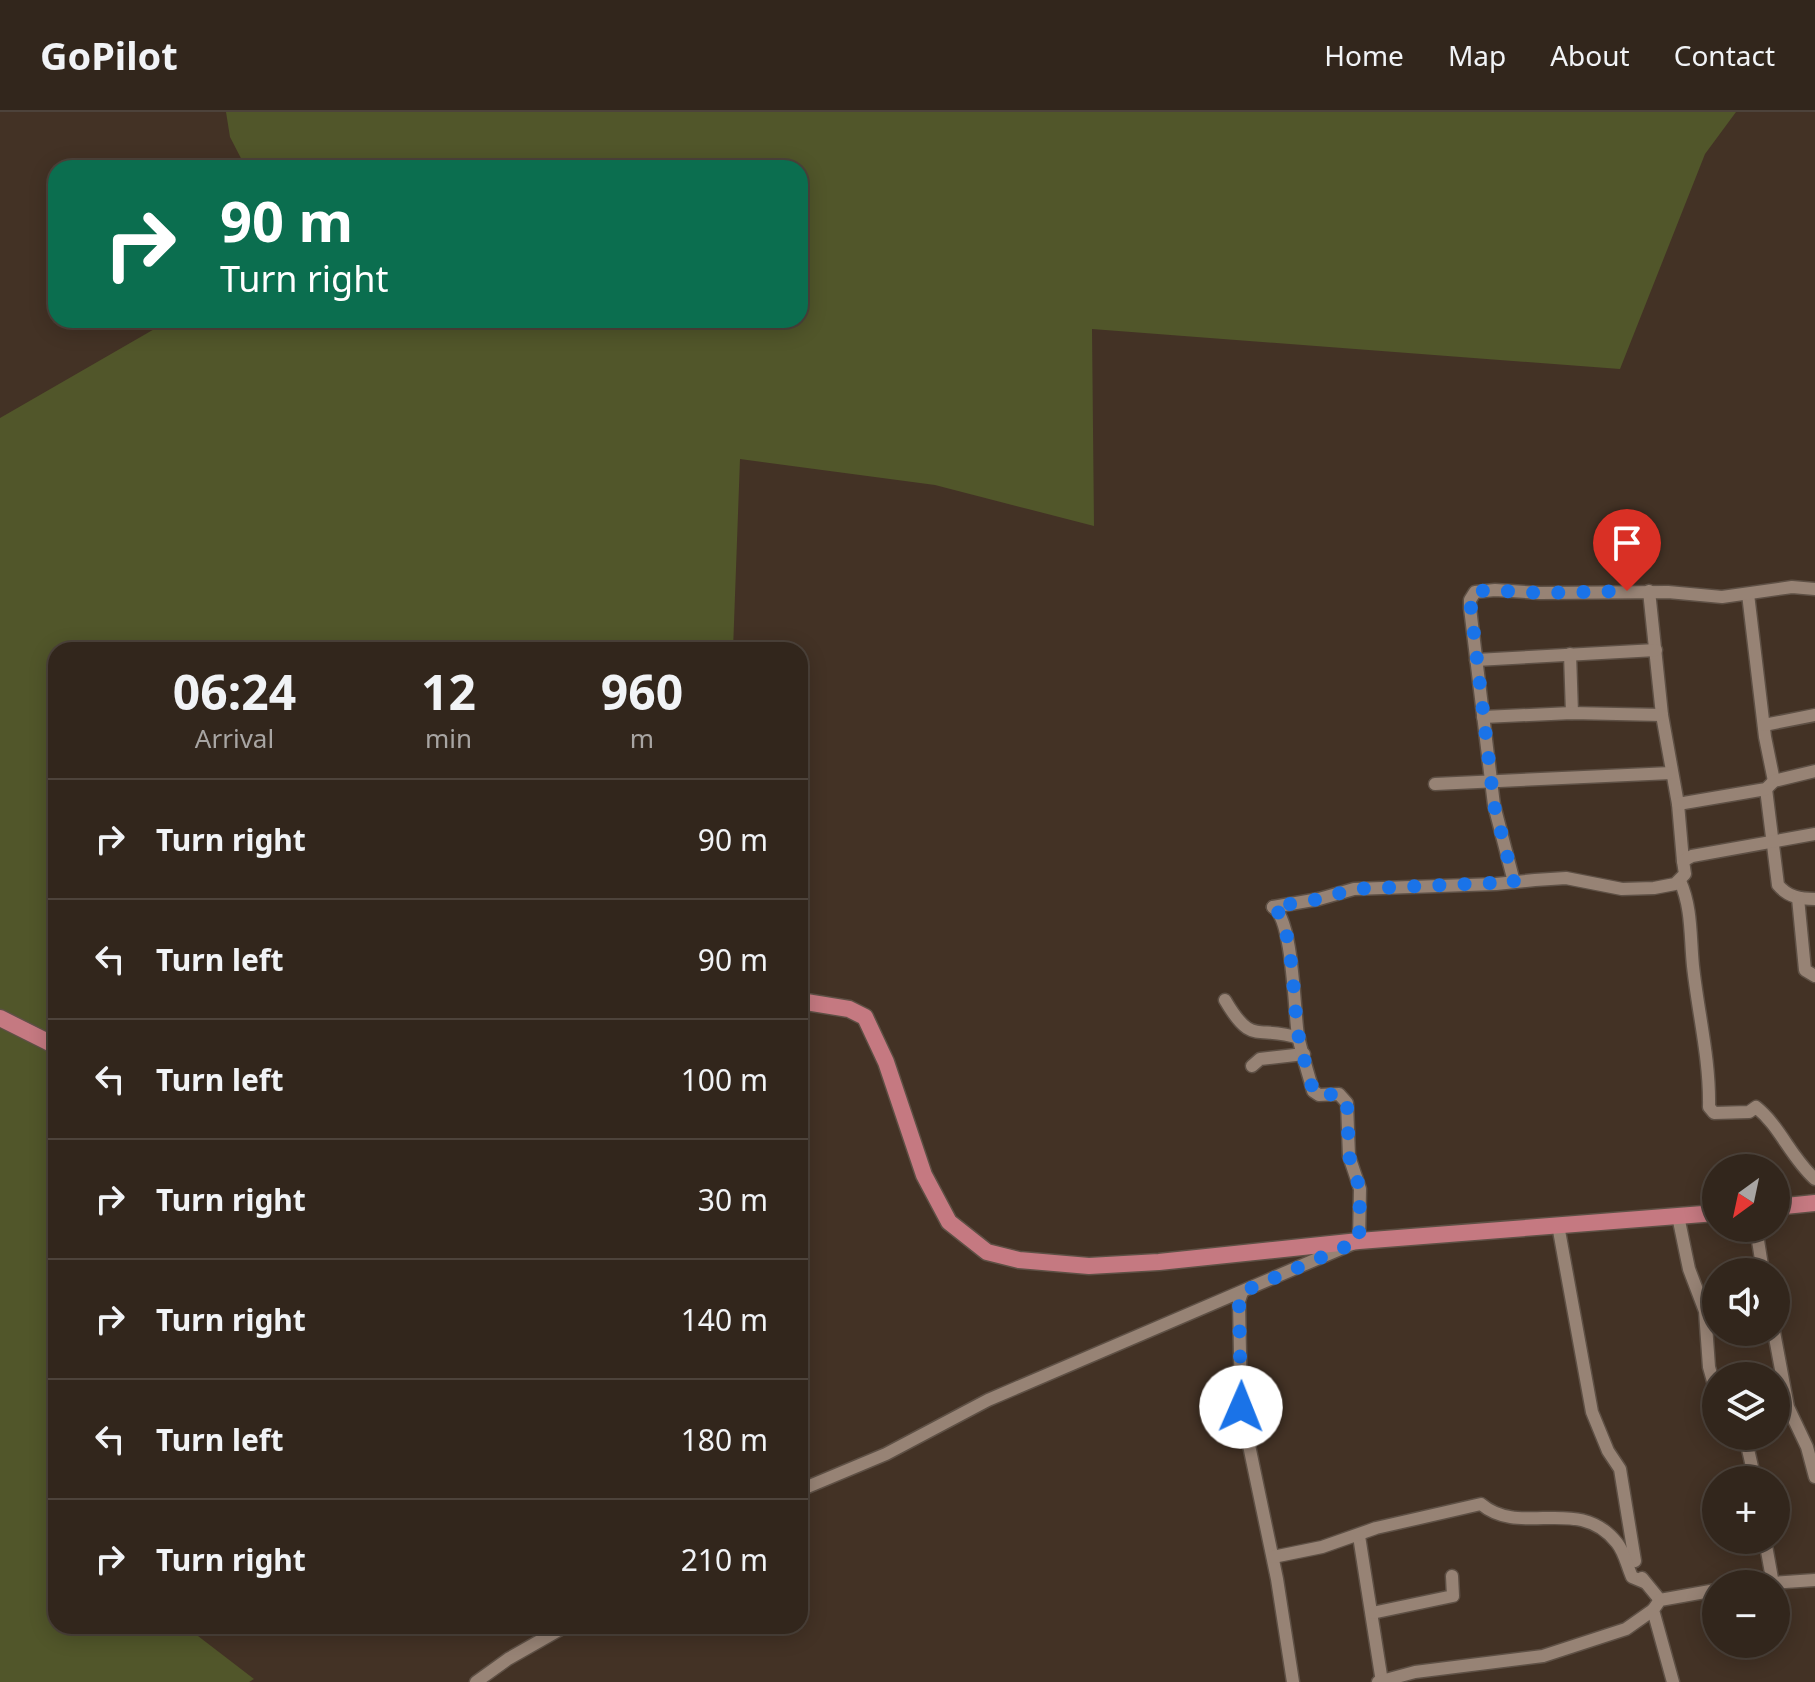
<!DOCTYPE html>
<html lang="en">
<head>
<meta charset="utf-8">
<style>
  body { margin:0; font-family:"Noto Sans",sans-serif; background:#3d3229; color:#f1f3f6; height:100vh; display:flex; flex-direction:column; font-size:30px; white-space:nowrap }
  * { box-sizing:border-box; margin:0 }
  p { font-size:26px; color:#a8a5a3 }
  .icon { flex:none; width:44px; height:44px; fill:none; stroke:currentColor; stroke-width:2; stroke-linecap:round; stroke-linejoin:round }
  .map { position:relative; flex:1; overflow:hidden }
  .drawer { position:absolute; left:48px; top:530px; width:760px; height:992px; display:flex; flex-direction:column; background:#32261c; border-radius:24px; box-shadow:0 4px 20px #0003,0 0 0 2px #4d433b }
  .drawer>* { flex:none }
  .guide { position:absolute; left:48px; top:48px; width:760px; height:168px; border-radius:24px; box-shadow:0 4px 20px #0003,0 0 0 2px #4d433b; background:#0b6e4f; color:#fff; overflow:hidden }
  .needle { width:52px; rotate:213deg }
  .tools { position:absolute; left:1702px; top:1042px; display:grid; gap:16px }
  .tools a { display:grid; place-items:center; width:88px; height:88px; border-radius:50%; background:#32261c; box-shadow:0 4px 20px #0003,0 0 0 2px #4d433b; font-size:40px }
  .pin { position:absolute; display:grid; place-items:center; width:68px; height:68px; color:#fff; margin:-82px -34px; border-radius:50% 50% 50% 0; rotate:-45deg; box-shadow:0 0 8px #0007 }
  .pin .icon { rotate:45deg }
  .me { position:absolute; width:88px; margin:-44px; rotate:1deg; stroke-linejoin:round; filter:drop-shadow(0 0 6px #0008) }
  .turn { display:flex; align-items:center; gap:28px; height:168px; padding:0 40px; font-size:36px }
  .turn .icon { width:104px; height:104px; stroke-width:2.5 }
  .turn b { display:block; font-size:56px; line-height:68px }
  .eta { display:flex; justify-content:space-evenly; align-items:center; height:136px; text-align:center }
  .eta b { font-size:48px; font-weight:700; line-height:56px }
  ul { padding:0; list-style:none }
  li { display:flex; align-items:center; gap:24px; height:120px; padding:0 40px; border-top:2px solid #4d433b }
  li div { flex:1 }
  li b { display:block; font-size:30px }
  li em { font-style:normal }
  header { display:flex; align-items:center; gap:48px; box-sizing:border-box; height:112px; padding:0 40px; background:#32261c; border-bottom:2px solid #4d433b }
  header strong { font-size:38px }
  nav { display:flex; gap:44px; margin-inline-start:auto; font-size:28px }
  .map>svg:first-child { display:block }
</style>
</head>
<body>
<header>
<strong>GoPilot</strong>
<nav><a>Home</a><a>Map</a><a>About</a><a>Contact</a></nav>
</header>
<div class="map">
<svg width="1815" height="1570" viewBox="0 0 1815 1570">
  <rect width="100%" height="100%" fill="#433225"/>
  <!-- green -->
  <path fill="#51562a" d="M226,0H1736L1705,42L1620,257L1092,217L1094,414L935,373L740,347L733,538H56V1514H185L254,1567L249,1570H0V306L170,208H800V56H246L230,25Z"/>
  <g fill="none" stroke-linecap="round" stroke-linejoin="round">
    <!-- minor casing -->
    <g stroke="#5e5045" stroke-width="15">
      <g id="minor">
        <path d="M1649,479L1662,603L1678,692L1683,749"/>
        <path d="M1748,482L1765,625L1774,669"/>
        <path d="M1570,542L1572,601"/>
        <path d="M1476,548L1656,538"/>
        <path d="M1483,605L1572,601L1662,603"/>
        <path d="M1764,613L1815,603"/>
        <path d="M1435,672L1671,661"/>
        <path d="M1766,677L1778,773C1788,785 1800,787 1815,787"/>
        <path d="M1678,692L1766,677L1774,669L1815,659"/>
        <path d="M1680,769C1692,796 1690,824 1693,854C1698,901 1710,947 1709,995L1714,1001L1749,1000L1756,995C1780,1014 1791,1046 1815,1067"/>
        <path d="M1514,770L1494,693L1470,496V488L1475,480L1495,478L1540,481L1668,480L1722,485L1792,475L1815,477"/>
        <path d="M1798,786L1805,858L1815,864"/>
        <path d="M1273,795L1319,787L1354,777L1496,772L1535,768L1566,766L1622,777L1654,776L1675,772L1685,762L1683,749L1692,744L1815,722"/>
        <path d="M1225,888C1253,936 1257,912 1299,926"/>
        <path d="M1252,954L1260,947L1304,942"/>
        <path d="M1678,1104L1689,1157L1705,1199L1709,1255L1716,1280"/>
        <path d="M1558,1113L1592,1300L1608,1339L1620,1357L1635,1449"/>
        <path d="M1756,1116L1763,1160"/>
        <path d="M1242,1180L1239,1189L1241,1295L1277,1467L1293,1570"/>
        <path d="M1774,1220L1788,1295L1807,1335L1815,1365"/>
        <path d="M1745,1324L1755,1368"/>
        <path d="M800,1378L886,1342L988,1288L1359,1129L1360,1077L1349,1044L1347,991L1339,982L1319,983L1313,979C1308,961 1302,942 1298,924C1294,898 1293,807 1273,795"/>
        <path d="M1359,1424L1382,1570"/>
        <path d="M1765,1428L1773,1472"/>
        <path d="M1273,1445L1322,1435L1376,1416L1481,1392C1521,1426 1579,1382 1617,1431C1625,1441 1627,1454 1632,1465L1644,1470"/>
        <path d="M1642,1466L1660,1488"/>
        <path d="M1758,1472L1815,1468"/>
        <path d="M1372,1501L1453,1484L1452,1464"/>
        <path d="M476,1570L508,1547L566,1514"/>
        <path d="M1378,1570L1415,1560L1543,1544L1626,1517L1653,1498"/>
        <path d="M1673,1570L1653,1498L1660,1488L1716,1478"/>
      </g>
    </g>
    <!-- major casing -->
    <g stroke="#5e5045" stroke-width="19">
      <g id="major">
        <path d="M800,889L849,897L865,905L886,950L924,1063L949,1110L987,1140L1019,1148L1089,1154L1159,1150L1359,1129L1716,1101"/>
        <path d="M0,906L56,934"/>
        <path d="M1776,1095L1815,1091"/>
      </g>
    </g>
    <!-- minor -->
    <use href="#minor" stroke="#978375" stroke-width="12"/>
    <!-- major -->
    <use href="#major" stroke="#c57981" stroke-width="16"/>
  </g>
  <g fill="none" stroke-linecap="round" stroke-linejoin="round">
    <!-- route -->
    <path stroke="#1a73e8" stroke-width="14" stroke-dasharray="0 25.2" d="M1241,1295L1239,1189L1242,1180L1359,1129L1360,1077L1349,1044L1347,991L1339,982L1319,983L1313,979C1309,962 1302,943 1299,926C1293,899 1294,808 1273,795L1319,787L1354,777L1514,770L1494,693L1470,488L1475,480L1487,478L1540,481L1627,479"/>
  </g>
</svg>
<div class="tools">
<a><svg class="needle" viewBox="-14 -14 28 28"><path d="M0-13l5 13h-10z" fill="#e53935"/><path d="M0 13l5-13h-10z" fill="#a8a5a3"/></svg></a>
<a><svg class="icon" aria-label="sound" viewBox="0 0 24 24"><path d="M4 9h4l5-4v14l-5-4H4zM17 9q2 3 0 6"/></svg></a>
<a><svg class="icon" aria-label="layers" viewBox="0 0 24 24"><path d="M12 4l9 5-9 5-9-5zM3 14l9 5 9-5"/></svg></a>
<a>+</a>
<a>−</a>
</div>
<div class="pin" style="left:1627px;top:479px;background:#d93025"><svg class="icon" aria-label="arrive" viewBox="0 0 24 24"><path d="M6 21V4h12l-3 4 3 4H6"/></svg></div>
<svg class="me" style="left:1241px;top:1295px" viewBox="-20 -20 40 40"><circle r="19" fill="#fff"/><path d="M0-13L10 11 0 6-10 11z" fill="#1a73e8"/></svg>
<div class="guide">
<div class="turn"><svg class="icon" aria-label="right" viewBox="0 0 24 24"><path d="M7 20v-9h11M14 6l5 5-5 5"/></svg><div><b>90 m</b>Turn right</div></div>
</div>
<section class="drawer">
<div class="eta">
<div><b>06:24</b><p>Arrival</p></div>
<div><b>12</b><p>min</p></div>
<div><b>960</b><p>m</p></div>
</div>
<ul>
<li><svg class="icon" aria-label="right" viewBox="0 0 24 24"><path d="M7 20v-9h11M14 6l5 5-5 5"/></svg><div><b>Turn right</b></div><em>90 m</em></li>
<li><svg class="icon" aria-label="left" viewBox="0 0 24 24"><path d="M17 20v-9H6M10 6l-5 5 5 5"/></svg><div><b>Turn left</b></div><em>90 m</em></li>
<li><svg class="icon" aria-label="left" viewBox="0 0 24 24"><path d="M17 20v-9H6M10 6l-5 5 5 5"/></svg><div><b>Turn left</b></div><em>100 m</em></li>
<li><svg class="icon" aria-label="right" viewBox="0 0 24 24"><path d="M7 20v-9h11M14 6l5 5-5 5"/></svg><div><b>Turn right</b></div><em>30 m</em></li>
<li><svg class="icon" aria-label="right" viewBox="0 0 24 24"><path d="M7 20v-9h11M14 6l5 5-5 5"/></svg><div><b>Turn right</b></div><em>140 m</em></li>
<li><svg class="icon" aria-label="left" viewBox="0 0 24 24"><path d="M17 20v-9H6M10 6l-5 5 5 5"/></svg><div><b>Turn left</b></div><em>180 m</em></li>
<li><svg class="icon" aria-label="right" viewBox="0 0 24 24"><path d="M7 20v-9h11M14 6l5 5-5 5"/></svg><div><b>Turn right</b></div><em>210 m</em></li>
</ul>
</section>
</div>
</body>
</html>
